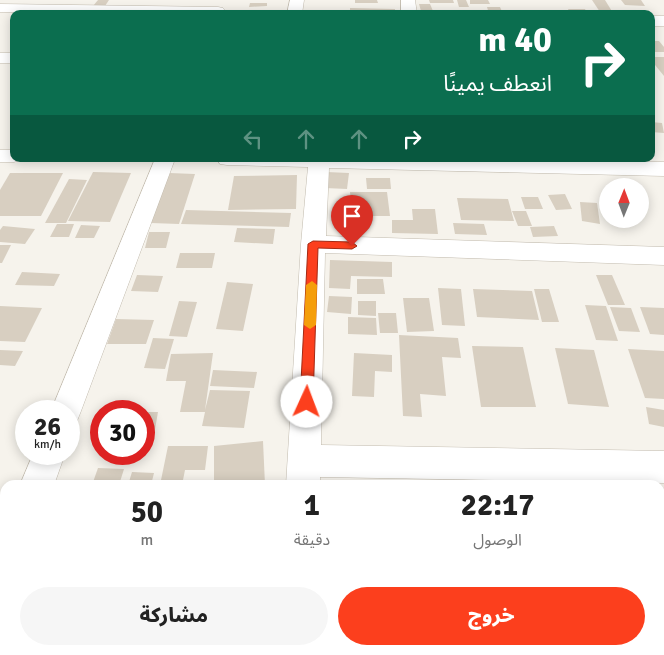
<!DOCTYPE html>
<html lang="ar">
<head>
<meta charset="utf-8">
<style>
  body { margin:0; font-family:Signika,"Noto Sans Arabic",sans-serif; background:#f6f6f6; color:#222; direction:rtl; height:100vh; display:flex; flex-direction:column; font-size:19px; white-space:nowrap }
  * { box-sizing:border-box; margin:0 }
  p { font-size:16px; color:#767676 }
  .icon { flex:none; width:28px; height:28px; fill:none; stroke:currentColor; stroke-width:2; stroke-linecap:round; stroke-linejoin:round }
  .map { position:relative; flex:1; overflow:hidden; direction:ltr }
  .panel { position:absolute; left:0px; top:480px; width:665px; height:175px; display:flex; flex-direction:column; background:#fff; border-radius:15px 15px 0 0; box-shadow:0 2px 12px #0003; direction:rtl }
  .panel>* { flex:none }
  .hud { position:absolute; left:10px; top:10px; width:645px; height:152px; border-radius:10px; box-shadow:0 2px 12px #0003; direction:rtl; background:#0b6e4f; color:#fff; overflow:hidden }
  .needle { width:32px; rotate:1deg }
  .tools { position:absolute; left:599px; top:178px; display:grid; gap:10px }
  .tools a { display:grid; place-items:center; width:50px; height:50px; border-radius:50%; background:#fff; box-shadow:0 2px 12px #0003; font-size:25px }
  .speed { position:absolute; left:15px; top:400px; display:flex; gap:10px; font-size:25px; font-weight:700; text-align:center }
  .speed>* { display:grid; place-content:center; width:65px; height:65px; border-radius:50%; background:#fff; box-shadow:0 2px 12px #0003; line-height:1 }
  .speed small { font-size:12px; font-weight:400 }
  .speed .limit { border:8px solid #d22; background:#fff; color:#111 }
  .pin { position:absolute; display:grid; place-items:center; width:42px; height:42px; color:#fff; margin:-51px -21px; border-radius:50% 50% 50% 0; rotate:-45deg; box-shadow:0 0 5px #0007 }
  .pin .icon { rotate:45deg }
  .me { position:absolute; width:55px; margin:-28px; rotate:2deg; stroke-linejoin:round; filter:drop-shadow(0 0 4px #0008) }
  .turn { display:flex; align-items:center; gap:18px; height:105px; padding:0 20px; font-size:22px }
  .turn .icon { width:65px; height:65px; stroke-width:2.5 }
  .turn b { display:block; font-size:35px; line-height:42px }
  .lanes { display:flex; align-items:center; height:48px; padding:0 20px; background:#0003; justify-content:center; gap:25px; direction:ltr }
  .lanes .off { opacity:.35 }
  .eta { display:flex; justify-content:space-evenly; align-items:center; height:85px; text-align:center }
  .eta b { font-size:30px; font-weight:800; line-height:35px }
  .button { display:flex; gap:10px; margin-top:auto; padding:10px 20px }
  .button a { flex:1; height:58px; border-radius:30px; background:#fc3f1d; color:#fff; font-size:20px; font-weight:800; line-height:58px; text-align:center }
  .button a+a { background:#f6f6f6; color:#222 }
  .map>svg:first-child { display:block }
</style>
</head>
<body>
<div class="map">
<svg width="664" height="655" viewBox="0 0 664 655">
  <rect width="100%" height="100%" fill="#f6f3ec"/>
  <!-- building -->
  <g fill="#d8cfc1">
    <path d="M98,0H109L105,6H93Z"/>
    <path d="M355,0H377L378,3H355Z"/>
    <path d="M429,0H453L454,3H430Z"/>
    <path d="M457,0H466L469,7H459Z"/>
    <path d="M470,0H488L490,4H470Z"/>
    <path d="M592,0H605L613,13L600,12Z"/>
    <path d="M621,0H641L645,6L625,5Z"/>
    <path d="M250,3H267V6L249,7Z"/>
    <path d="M419,4H430L433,11H421Z"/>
    <path d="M487,7H500L503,14H489Z"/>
    <path d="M350,8L395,9V13L350,14Z"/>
    <path d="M568,9H585L587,13H570Z"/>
    <path d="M651,41H659L664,47V52H651Z"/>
    <path d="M651,57H664V76L651,60Z"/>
    <path d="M651,122L662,123L664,133L651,132Z"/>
    <path d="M93,172L131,173L110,222L68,221Z"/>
    <path d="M326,172L349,173L347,189L325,188Z"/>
    <path d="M10,173H63L41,216H0V190Z"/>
    <path d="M169,173L195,174L179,224L151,223Z"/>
    <path d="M297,175L296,209L228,210L234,176Z"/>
    <path d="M366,178H390L391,189H367Z"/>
    <path d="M69,179L87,180L66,223H45Z"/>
    <path d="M350,192H387L390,216H352Z"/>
    <path d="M565,194L572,209L556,210L548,195Z"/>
    <path d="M521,197H538L543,209H525Z"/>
    <path d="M457,198L508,199L514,221L461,220Z"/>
    <path d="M580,202L597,203L600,224L582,221Z"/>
    <path d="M412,209H435L438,234L392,233V220H413Z"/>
    <path d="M186,210L291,213L289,227L181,224Z"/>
    <path d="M512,211H526L532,226H518Z"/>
    <path d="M453,223L484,224L487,235L455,234Z"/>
    <path d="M57,224H74L69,237H50Z"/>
    <path d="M81,225L100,226L94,238H75Z"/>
    <path d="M3,226L35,229L25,244L0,242V230Z"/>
    <path d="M554,226L558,236L533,237L530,227Z"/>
    <path d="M237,228L275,229L273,244L234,242Z"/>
    <path d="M149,232H170L166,248H145Z"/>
    <path d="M0,245H11L2,263H0Z"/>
    <path d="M180,253H215L212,268H176Z"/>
    <path d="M330,260L392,262V277L351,276L350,289L329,288Z"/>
    <path d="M22,272L60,274L54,286L15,285Z"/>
    <path d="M137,275L163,276L158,292L131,291Z"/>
    <path d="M596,275H612L625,305H608Z"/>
    <path d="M357,279H383L385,294H357Z"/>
    <path d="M227,282L253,284L243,331L216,329Z"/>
    <path d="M438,288L461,289L465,326L442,325Z"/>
    <path d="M473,289L532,291L539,320L477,317Z"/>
    <path d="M534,289H549L559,322H542Z"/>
    <path d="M329,296L352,297L351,314L327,312Z"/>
    <path d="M403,298H429L434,331L407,332Z"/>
    <path d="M179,301L197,302L187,337L169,336Z"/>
    <path d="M358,301H376V316L358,315Z"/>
    <path d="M585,305L606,306L618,341L596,340Z"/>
    <path d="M0,306L42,308L25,342L0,341Z"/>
    <path d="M610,307L631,308L640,332L619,331Z"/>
    <path d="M640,307L664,308V335L650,334Z"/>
    <path d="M378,313H396L398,333H380Z"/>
    <path d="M348,317L376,318L377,335L348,334Z"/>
    <path d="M116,319L154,320L146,344H107Z"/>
    <path d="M399,335L458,338L461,358L442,357L446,396L420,394L422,417L403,416Z"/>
    <path d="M153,338L174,339L165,369L144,368Z"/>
    <path d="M472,346L523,347L536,407H481Z"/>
    <path d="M555,348L594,350L609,407L568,404Z"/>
    <path d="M628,349L664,351V399L645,398Z"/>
    <path d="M0,350L23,351L15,366L0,365Z"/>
    <path d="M213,353L205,410L210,390L250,391L244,428L202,426L205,412H180L186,381H166L171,354Z"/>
    <path d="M354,353L392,355V372L375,371L374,397L352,396Z"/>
    <path d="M213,370L257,372L254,388L210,386Z"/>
    <path d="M646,407L664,410V427L649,424Z"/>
    <path d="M144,412H158L154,435H144Z"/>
    <path d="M263,441L265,485H214V446Z"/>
    <path d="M168,446H208L205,470H185L182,485H160Z"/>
    <path d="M98,468L124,469L119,485H92Z"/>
    <path d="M132,472L154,473L151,485H128Z"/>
    <path d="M4,650H100L99,655H2Z"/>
    <path d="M213,650H248L247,655H212Z"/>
  </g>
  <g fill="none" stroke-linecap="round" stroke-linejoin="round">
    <!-- minor casing -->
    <g stroke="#c2bbae" stroke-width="1">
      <g id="minor">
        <path d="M290,0H304L302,14H287Z"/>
        <path d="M401,0H415L417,14H401Z"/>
        <path d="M0,4L218,7L223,8L225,11L224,14L0,12Z"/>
        <rect x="651" y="16" width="13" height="10"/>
        <rect x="0" y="53" width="14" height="10"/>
        <path d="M0,150H14V159H23L14,162H0Z"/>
        <path d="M155,159H175L81,411L77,421L69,424V411H51Z"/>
        <path d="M217,159H505L664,162V176L329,168L326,236L664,247V265L325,253L321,445L664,451V483L320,477V485H286L301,244L308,167L227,165L220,164Z"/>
        <path d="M33,454H65L54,485H20Z"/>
        <path d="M5,549V597L0,599V552Z"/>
        <rect x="273" y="650" width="40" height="5"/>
      </g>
    </g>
    <!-- minor -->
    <use href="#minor" fill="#fff" fill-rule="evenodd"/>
  </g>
  <!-- route -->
  <path fill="#fc3f1d" stroke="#a42913" d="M313,241L352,242L357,246L352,249L318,248L313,402L311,406L307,408L302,406L300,402L308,244Z"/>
  <!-- slow -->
  <path fill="#f59e0b" d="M312,281L317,285L316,325L310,329L304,325L306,285Z"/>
</svg>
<div class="tools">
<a><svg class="needle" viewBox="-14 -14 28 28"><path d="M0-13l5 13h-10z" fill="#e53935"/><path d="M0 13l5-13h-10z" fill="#767676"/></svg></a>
</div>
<div class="speed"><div>26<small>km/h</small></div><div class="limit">30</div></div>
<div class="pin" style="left:352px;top:246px;background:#d93025"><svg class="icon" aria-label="arrive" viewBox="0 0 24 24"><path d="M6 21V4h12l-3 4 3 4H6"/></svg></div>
<svg class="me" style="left:307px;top:402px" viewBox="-20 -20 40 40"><circle r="19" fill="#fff"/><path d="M0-13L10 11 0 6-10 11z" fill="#fc3f1d"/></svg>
<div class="hud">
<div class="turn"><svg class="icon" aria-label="right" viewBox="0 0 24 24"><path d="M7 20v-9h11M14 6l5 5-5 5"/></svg><div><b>40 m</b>انعطف يمينًا</div></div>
<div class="lanes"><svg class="icon off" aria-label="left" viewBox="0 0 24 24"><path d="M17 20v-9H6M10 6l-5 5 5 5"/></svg><svg class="icon off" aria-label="ahead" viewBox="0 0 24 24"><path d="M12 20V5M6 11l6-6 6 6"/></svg><svg class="icon off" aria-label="ahead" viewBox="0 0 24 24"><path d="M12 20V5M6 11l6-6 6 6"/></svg><svg class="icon" aria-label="right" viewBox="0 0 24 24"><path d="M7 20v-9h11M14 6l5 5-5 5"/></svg></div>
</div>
<section class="panel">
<div class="eta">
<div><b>22:17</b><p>الوصول</p></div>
<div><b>1</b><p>دقيقة</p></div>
<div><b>50</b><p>m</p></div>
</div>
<div class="button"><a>خروج</a><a>مشاركة</a></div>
</section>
</div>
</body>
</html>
